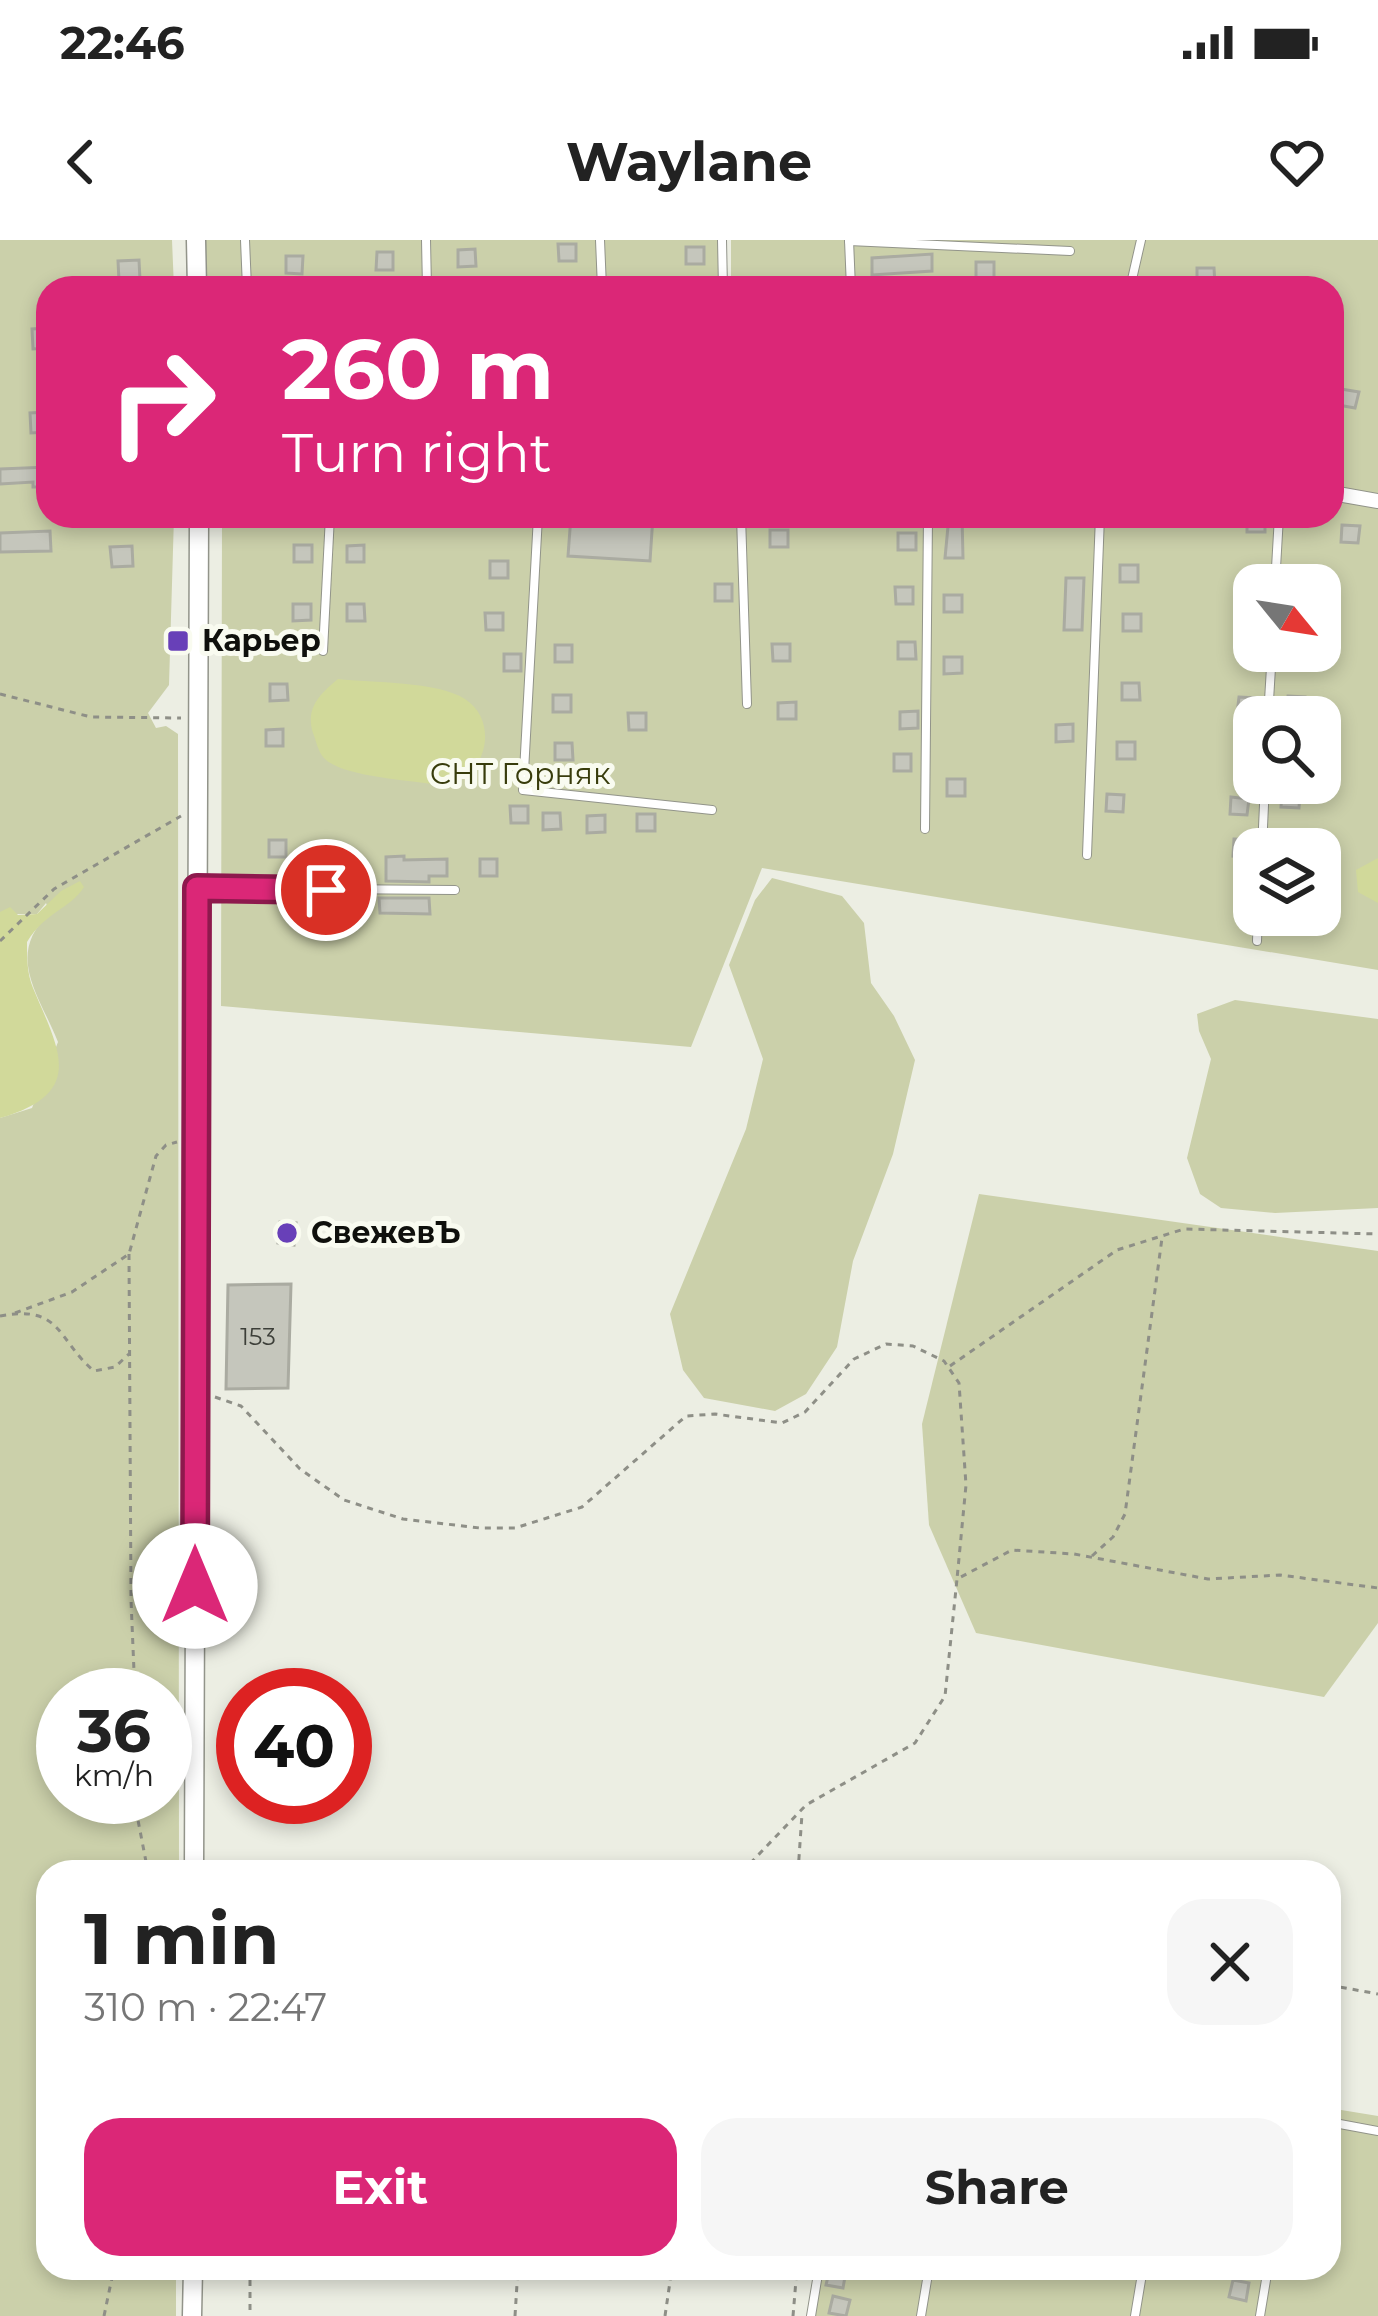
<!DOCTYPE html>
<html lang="en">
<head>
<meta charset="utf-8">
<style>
  body { margin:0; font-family:Montserrat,sans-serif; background:#f6f6f6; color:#222; height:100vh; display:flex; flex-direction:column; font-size:45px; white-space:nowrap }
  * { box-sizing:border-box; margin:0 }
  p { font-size:39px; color:#767676 }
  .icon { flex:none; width:66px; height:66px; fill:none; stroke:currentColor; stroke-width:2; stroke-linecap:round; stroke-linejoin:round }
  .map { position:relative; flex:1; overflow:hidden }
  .details { position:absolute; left:36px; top:1620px; width:1305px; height:420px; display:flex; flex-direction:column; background:#fff; border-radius:36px; box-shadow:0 6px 18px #0003 }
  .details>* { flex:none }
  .top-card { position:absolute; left:36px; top:36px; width:1308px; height:252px; border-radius:36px; box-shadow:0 6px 18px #0003; background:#db2777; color:#fff; overflow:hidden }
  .needle { width:78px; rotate:120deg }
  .tools { position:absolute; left:1233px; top:324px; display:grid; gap:24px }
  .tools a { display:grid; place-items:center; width:108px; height:108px; border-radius:24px; background:#fff; box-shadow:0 6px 18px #0003; font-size:60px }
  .speed { position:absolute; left:36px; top:1428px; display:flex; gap:24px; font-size:60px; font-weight:700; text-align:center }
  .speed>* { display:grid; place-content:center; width:156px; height:156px; border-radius:50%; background:#fff; box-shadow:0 6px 18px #0003; line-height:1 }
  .speed small { font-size:30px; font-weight:400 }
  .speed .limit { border:18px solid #d22; background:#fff; color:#111 }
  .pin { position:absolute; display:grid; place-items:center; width:102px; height:102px; color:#fff; margin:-51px; border:6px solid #fff; border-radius:50%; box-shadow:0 3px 12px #0007 }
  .me { position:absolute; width:132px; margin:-66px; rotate:0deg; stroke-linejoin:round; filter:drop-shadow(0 0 9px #0008) }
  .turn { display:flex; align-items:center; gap:42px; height:252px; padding:0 48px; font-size:54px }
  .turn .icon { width:156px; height:156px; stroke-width:2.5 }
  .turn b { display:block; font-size:84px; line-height:102px }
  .round { display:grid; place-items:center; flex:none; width:126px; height:126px; border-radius:36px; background:#f6f6f6 }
  .headline { display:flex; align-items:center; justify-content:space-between; height:204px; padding:0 48px }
  h1 { font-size:72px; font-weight:700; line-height:90px }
  .button { display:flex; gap:24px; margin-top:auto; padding:24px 48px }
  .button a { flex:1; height:138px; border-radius:36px; background:#db2777; color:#fff; font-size:48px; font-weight:700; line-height:138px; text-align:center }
  .button a+a { background:#f6f6f6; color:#222 }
  .status { display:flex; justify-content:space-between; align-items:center; height:84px; padding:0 60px; background:#fff; direction:ltr }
  .status svg { height:33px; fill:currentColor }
  header { display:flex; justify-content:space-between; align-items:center; height:156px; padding:0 48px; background:#fff; font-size:54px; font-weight:700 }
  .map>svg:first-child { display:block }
</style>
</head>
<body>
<div class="status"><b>22:46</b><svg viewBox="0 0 49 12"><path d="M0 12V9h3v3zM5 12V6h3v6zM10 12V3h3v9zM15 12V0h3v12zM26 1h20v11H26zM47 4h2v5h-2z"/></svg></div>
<header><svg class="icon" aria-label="back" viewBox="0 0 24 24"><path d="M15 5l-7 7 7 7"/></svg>Waylane<svg class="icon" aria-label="heart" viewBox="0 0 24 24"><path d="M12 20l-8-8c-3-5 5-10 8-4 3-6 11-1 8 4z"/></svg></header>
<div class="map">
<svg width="1378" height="2076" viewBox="0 0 1378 2076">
  <rect width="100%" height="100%" fill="#eceee3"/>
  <!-- green -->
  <g fill="#cbd0aa" fill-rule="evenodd">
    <path d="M0,0H172L174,48H48V276H174L169,445L148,473L156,488L166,486L178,494L179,1632H48V2028H176V2076H0V878L32,868L58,802C40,756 4,715 50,673L46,663L37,674H0ZM63,1455H165V1557H63Z"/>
    <path d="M205,0H720L719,48H206Z"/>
    <path d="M731,0H1378V730L762,628L691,807L221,766L222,276H1332V48H731ZM1254,345H1320V411H1254ZM1254,477H1320V543H1254ZM1254,609H1320V675H1254Z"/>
    <path d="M772,638L842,656L864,683L871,743L894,776L915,820L893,914L853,1021L837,1107L806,1154L775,1171L704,1158L683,1130L670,1074L746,889L763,819L729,725L755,660Z"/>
    <path d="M1235,760L1378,779V968L1275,973L1221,968L1200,954L1187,918L1211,819L1199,791L1197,774Z"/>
    <path d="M979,954L1378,1011V1383L1324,1457L976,1393L929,1285L922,1184Z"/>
    <path d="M1329,1868L1378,1876V2076H809L815,2028H1329Z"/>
  </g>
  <!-- water -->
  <g fill="#d1d99a">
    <path d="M338,439C372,443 437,441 465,459C505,485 481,553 431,544C406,540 340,536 324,518C318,512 316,500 313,493C305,468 320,454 338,439Z"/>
    <path d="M1378,618V663L1358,652L1356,630Z"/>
    <path d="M80,641L84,647C70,669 45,672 27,702C27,717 27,734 33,748C59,810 87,853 0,878V672L10,667L18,675L37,674L61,651Z"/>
  </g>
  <!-- building -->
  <g fill="#c5c6bc" stroke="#aaaba1" stroke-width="3">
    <path d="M558,4H576V21H559Z"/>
    <rect x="686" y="7" width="18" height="17"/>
    <path d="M475,9L476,26L458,27V10Z"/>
    <path d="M377,12H393V30H376Z"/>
    <path d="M932,14V31L872,35V18Z"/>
    <path d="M286,16H303L302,34L286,33Z"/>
    <path d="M139,20L140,40L119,41L118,21Z"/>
    <path d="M976,22H994V38L976,39Z"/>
    <path d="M1197,28H1214L1215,45H1197Z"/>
    <path d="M48,88V108L33,109L32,89Z"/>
    <path d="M1341,149L1359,152L1355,168L1338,165Z"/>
    <path d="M48,172V192L31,193L30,173Z"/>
    <path d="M48,227V247H33V242L0,244V229Z"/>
    <path d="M571,276H653L650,321L568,316Z"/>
    <path d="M949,276H962L963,318H945Z"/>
    <rect x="1247" y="276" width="18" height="16"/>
    <path d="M1342,285L1360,286L1358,303L1341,302Z"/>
    <rect x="770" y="290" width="18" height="17"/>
    <path d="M50,291L51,311L0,312V293Z"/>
    <rect x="898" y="293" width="18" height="17"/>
    <rect x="294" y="305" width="18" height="17"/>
    <path d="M364,305V322H347V306Z"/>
    <path d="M132,306L133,326L112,327L110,307Z"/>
    <rect x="490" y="321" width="18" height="17"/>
    <rect x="1120" y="325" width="18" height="17"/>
    <path d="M1066,338H1084L1082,390H1064Z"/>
    <rect x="715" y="344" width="17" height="17"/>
    <path d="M895,347H913V364H896Z"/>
    <rect x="944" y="355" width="18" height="17"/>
    <path d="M293,364H311V380L293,381Z"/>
    <path d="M347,364H364L365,381H347Z"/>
    <path d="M485,373H503V390H486Z"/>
    <rect x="1123" y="374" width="18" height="17"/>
    <path d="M898,402H915L916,419H898Z"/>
    <path d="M772,404H790V421H773Z"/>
    <rect x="555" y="405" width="17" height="17"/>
    <rect x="504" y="414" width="17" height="17"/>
    <path d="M944,417H962V433L944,434Z"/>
    <path d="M1122,443H1139L1140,460H1122Z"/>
    <path d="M270,444H287L288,460L270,461Z"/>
    <rect x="553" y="455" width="18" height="17"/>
    <path d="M1288,456L1305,457L1304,474L1286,473Z"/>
    <path d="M1239,457L1256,458L1255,475L1237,474Z"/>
    <path d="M796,462V479H778V463Z"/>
    <path d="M918,471V488L900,489V472Z"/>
    <path d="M628,473H646V490H629Z"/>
    <path d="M1073,484V501L1056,502V485Z"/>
    <path d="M283,489V506H266V490Z"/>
    <rect x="1117" y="502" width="18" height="17"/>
    <path d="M555,503H572L573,520H555Z"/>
    <path d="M1236,508L1254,509L1252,526L1235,525Z"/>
    <rect x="894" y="514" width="17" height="17"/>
    <rect x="947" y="539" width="18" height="17"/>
    <path d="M1282,550L1300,552L1299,568L1281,567Z"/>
    <path d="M1107,554L1124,555L1123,572L1106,571Z"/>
    <path d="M1231,557L1249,559L1247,575L1230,574Z"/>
    <path d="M510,566H528V583H511Z"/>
    <path d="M543,573H560L561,589L543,590Z"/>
    <rect x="637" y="574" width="18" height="17"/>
    <path d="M605,575V592L587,593V576Z"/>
    <path d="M1234,599L1252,600L1251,617L1233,616Z"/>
    <rect x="269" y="600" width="17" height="17"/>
    <path d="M326,610L327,627H309V611Z"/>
    <path d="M404,616V620L447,619V636H429V642L386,641V617Z"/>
    <rect x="480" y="619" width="17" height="17"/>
    <rect x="318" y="658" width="18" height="17"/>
    <path d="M379,658H429L430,674L380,673Z"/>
    <path d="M280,982L296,983L294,1005L278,1003Z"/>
    <path d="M291,1044L288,1148L226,1149L228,1045Z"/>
    <path d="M830,2028L846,2031L843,2048L826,2045Z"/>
    <path d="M1233,2040L1249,2043L1246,2061L1229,2057Z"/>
    <path d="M833,2056L850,2060L846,2076L829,2073Z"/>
  </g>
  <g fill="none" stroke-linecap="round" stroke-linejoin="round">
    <!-- lane casing -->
    <g stroke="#92948a" stroke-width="10">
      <g id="lane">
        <path d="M245,0L247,48"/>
        <path d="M426,0L427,48"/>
        <path d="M600,0L602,48"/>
        <path d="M722,0L723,48"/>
        <path d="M849,0L851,48"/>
        <path d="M849,1L1070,11"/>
        <path d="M1130,48L1141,0"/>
        <path d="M538,276L523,550L712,570"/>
        <path d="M741,276L747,464"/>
        <path d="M1275,345L1279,276"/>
        <path d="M323,411L330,276"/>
        <path d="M1268,477L1272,411"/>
        <path d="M925,589L928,276"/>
        <path d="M1262,609L1265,543"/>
        <path d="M1087,615L1100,276"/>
        <path d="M199,648L455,650"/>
        <path d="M1257,701L1258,675"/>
        <path d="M1329,1882L1378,1891"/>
        <path d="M811,2076L819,2028"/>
        <path d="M921,2076L929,2028"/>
        <path d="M1135,2076L1143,2028"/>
        <path d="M1260,2076L1268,2028"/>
      </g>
    </g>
    <!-- street casing -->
    <g stroke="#92948a" stroke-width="16">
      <path id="street" d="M1332,253L1378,261"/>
    </g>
    <!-- secondary casing -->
    <g stroke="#92948a" stroke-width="21">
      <g id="secondary">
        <path d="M196,0L197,48"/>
        <path d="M194,1632L199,276"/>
        <path d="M192,2076L193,2028"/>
      </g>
    </g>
    <!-- path -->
    <g stroke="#8e8f87" stroke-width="3" stroke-dasharray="6 6" stroke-linecap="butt">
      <path d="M0,454L91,477L181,478"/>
      <path d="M0,701L54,649L181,576"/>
      <path d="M129,1014L131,1360L135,1455"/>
      <path d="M15,1073L72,1052L129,1014L156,916L166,905L177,902"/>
      <path d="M0,1076C62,1064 57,1100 94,1131L115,1127L129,1114"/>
      <path d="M950,1126L1117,1010L1184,989L1378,994"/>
      <path d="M215,1157L241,1166L300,1229L344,1260L403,1279L480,1288H515L582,1267L686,1176L715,1174L782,1183L805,1172L854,1119L886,1104L913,1106L944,1121L959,1143L966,1245L957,1339"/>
      <path d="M1092,1316L1113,1297L1125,1274L1162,998"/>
      <path d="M138,1557L137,1575L148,1632"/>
      <path d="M674,1632H678"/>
      <path d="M742,1632L806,1565L915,1503L945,1456L957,1339L1012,1310L1074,1314L1208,1339L1280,1335L1378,1348"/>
      <path d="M798,1632L802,1574"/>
      <path d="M1329,1745L1378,1754"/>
      <path d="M250,2028V2076"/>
      <path d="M104,2076L114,2028"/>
      <path d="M515,2076L518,2028"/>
      <path d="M665,2076L672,2028"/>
      <path d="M793,2076L797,2028"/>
    </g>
    <!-- lane -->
    <use href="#lane" stroke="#fff" stroke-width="8"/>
    <!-- street -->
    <use href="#street" stroke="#fff" stroke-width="14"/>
    <!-- secondary -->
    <use href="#secondary" stroke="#fff" stroke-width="18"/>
  </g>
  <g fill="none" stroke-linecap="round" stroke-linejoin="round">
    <!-- route casing -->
    <g stroke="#8e194d" stroke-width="30">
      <path id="route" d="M195,1346L197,648L326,650"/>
    </g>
    <!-- route -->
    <use href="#route" stroke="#db2777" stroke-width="21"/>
  </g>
  <!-- markers -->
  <g fill="#6840b8" stroke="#f9fbf0" stroke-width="4.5">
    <rect x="166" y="389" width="24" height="24" rx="6"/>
    <circle cx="287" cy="993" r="12"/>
  </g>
  <g text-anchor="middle" stroke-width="10" stroke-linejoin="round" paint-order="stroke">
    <!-- number labels -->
    <g font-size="24" fill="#3c3e38">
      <text x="258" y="1105">153</text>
    </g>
    <!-- poi labels -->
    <g font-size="30" font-weight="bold" fill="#0f100c" stroke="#f9fbf0" text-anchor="start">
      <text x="202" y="411">Карьер</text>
      <text x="311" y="1003">СвежевЪ</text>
    </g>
    <!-- park labels -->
    <g font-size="30" fill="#383c0c" stroke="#f9fbf0">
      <text x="520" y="544">СНТ Горняк</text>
    </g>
  </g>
</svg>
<div class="tools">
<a><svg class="needle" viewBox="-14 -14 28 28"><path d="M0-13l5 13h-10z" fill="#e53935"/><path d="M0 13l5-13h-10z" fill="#767676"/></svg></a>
<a><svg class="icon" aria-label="search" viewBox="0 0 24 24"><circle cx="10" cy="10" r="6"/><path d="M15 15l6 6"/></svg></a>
<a><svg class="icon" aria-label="layers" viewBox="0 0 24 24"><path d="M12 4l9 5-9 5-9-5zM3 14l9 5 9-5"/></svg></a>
</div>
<div class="speed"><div>36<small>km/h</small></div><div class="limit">40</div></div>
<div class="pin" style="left:326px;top:650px;background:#d93025"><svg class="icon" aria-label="arrive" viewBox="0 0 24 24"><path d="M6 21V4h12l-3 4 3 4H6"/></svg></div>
<svg class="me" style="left:195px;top:1346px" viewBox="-20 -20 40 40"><circle r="19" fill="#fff"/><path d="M0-13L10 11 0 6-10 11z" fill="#db2777"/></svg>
<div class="top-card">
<div class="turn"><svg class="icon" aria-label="right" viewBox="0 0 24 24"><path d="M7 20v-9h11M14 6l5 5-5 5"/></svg><div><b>260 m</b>Turn right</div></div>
</div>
<section class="details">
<div class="headline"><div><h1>1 min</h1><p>310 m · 22:47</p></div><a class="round"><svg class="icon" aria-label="close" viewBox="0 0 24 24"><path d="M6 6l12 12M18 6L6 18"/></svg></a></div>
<div class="button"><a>Exit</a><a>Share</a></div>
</section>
</div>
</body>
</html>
